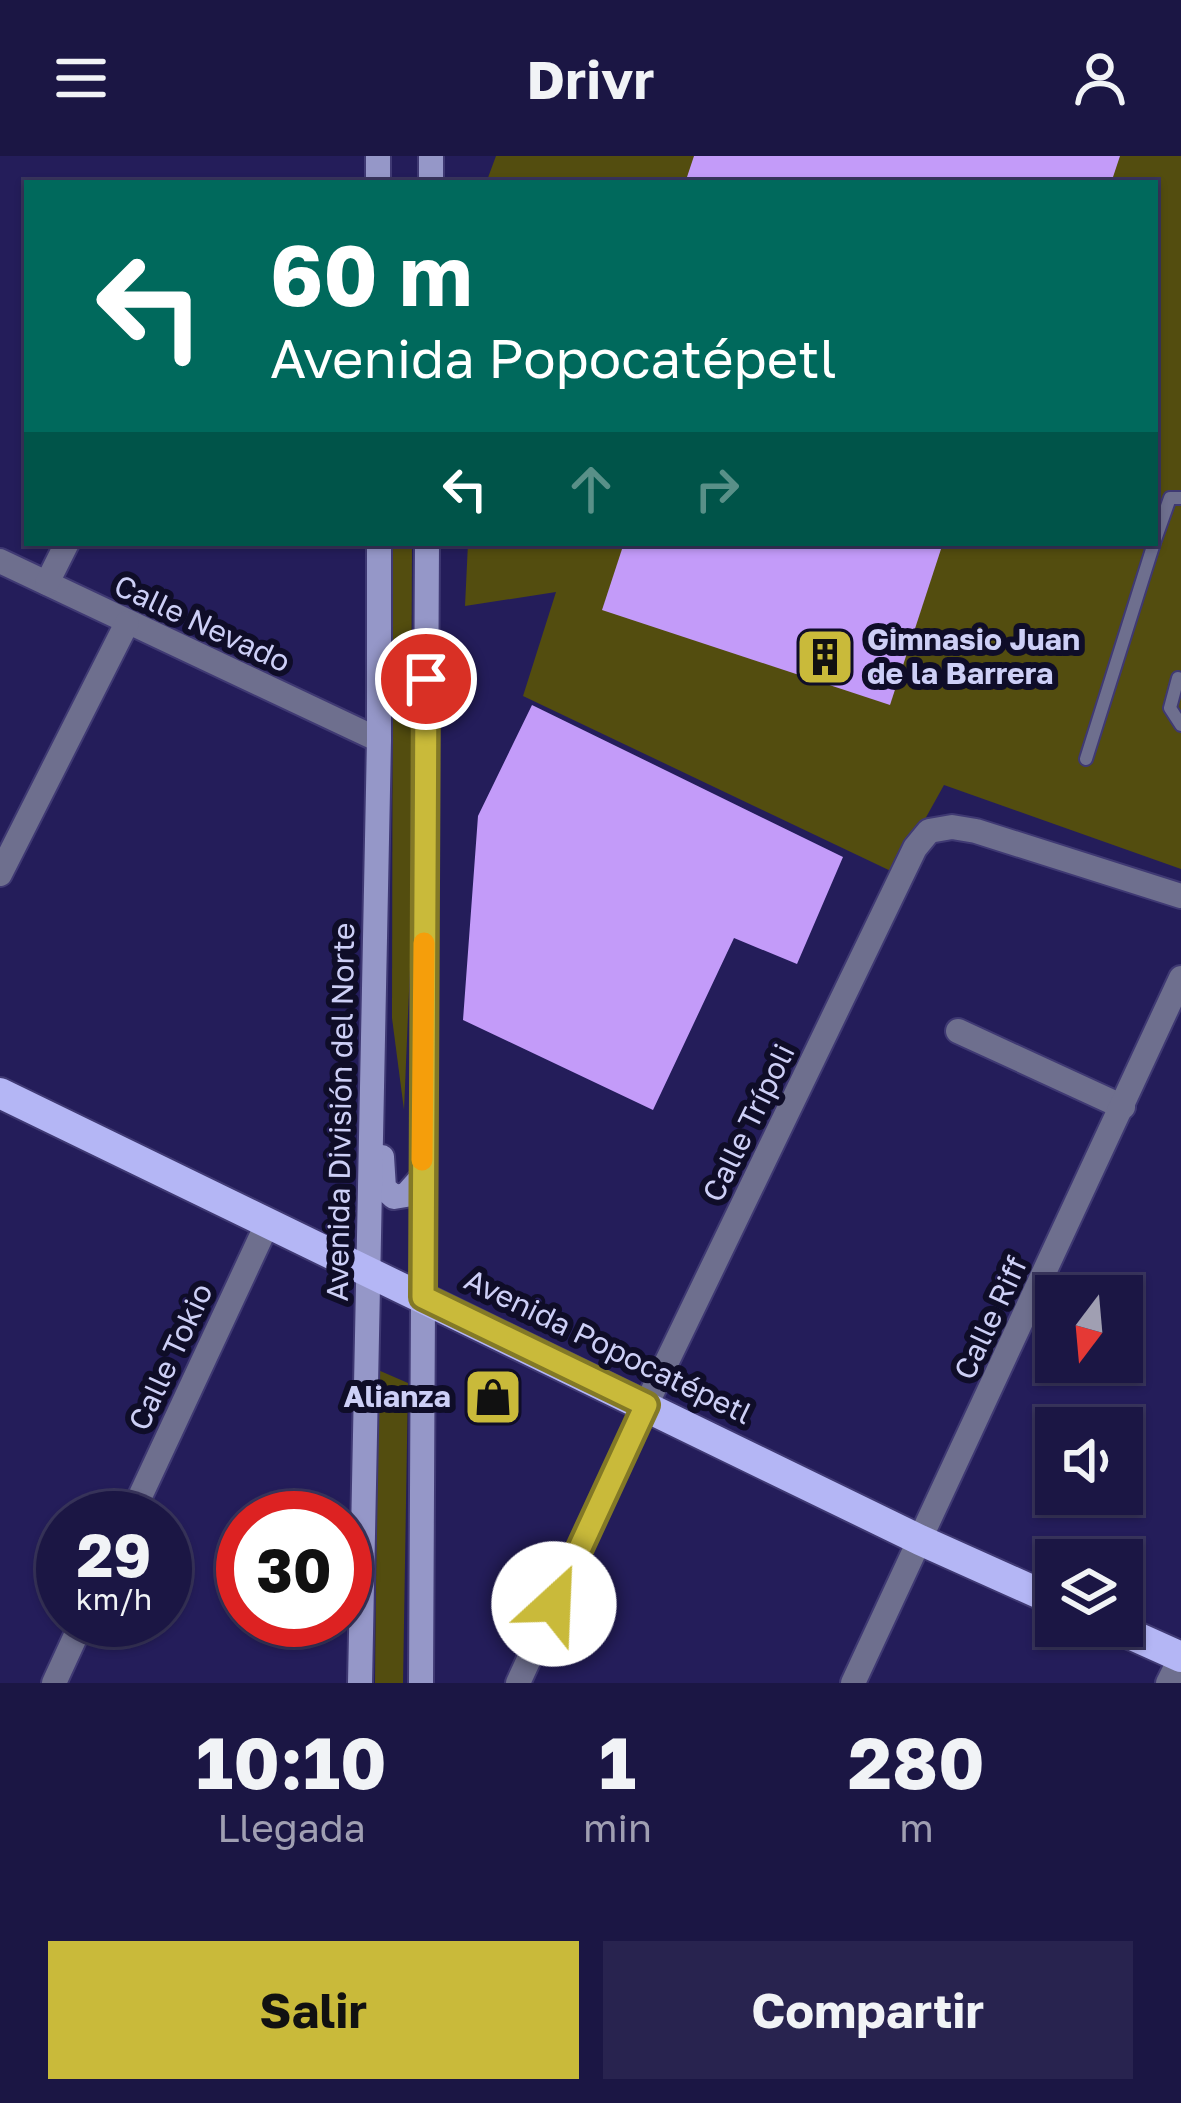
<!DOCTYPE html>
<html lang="es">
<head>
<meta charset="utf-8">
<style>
  body { margin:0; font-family:"Golos Text",sans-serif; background:#28234f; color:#f1f3f6; height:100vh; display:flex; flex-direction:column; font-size:45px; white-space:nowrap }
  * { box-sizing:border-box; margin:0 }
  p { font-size:39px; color:#a09fb2 }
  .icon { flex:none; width:66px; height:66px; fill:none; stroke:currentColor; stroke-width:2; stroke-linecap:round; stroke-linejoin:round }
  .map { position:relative; height:1527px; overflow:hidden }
  .sheet { display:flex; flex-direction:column; background:#1b1644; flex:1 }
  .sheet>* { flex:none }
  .top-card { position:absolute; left:24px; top:24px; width:1134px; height:366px; border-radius:0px; box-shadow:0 3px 9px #0004,0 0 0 3px #39355d; background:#00695c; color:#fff; overflow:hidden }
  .needle { width:78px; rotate:196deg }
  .fabs { position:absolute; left:1035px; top:1119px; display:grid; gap:24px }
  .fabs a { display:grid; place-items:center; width:108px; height:108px; border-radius:0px; background:#1b1644; box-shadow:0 3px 9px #0004,0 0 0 3px #39355d; font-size:60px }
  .speed { position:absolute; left:36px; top:1335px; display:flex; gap:24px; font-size:60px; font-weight:700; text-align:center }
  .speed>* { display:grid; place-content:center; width:156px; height:156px; border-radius:50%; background:#1b1644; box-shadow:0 3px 9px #0004,0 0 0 3px #39355d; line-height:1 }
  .speed small { font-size:30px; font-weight:400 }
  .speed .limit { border:18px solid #d22; background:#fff; color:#111 }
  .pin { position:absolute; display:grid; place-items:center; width:102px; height:102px; color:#fff; margin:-51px; border:6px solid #fff; border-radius:50%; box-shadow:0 3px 12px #0007 }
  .me { position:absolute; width:132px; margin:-66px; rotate:25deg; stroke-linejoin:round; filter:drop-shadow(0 0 9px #0008) }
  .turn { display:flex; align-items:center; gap:42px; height:252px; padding:0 48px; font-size:54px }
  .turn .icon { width:156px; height:156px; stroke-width:2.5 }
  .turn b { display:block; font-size:84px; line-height:102px }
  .lanes { display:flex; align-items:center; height:114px; padding:0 48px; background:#0003; justify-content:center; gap:60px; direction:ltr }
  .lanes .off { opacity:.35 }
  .eta { display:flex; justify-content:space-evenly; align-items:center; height:204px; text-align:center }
  .eta b { font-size:72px; font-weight:700; line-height:84px }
  .button { display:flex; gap:24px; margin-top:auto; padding:24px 48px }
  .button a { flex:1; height:138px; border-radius:0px; background:#c9ba3a; color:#111; font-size:48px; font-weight:700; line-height:138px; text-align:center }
  .button a+a { background:#28234f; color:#f1f3f6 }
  header { display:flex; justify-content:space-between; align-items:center; height:156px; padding:0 48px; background:#1b1644; font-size:54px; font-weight:700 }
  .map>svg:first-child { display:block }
</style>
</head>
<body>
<header><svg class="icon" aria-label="menu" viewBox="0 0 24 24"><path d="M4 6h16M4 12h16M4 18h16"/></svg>Drivr<svg class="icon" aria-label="person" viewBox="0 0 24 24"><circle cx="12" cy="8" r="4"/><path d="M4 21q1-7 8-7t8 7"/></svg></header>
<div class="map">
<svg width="1181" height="1527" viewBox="0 0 1181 1527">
  <rect width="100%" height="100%" fill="#241d5a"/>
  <!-- green -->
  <g fill="#534d0f">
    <path d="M496,0H1181V713L944,629L895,717L523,540L556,436L465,450L468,387H1155V27H486Z"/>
    <path d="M393,387H412L410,812L404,954L392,862Z"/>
    <path d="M378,1214L408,1227L403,1527H375Z"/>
  </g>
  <!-- building -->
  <g fill="#c39bf9">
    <path d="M694,0H1120L1111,27H685Z"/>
    <path d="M624,387H943L890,549L602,454Z"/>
    <path d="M532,549L843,701L797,808L734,782L653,954L463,864L478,660Z"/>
  </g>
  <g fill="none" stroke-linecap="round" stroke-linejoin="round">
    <!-- lane casing -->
    <g stroke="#3f3973" stroke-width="16">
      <g id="lane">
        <path d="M1155,384L1170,342H1181"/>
        <path d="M1178,522L1170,552L1181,569"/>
        <path d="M1086,603L1154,387"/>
      </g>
    </g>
    <!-- street casing -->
    <g stroke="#3f3973" stroke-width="28">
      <g id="street">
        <path d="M0,405L379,584"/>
        <path d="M47,427L67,387"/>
        <path d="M0,718L127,467"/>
        <path d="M958,875L1123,951"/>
        <path d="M130,1362L268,1066"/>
        <path d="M54,1527L83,1464"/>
        <path d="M518,1527L646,1249L915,692L929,675L952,671L976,675L1181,740"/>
        <path d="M853,1527L1181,822"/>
        <path d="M1168,1527L1181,1501"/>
      </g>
    </g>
    <!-- secondary casing -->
    <g stroke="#3f3973" stroke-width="28">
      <g id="secondary">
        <path d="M378,0V27"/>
        <path d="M431,27V0"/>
        <path d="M382,1001L384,1032L394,1041L406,1039L422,1021"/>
        <path d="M360,1527L379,584V387"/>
        <path d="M421,1527L427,387"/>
      </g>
    </g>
    <!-- primary casing -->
    <g stroke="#3f3973" stroke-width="34">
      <g id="primary">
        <path d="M0,937L920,1384L1056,1445"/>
        <path d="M1112,1470L1181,1501"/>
      </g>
    </g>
    <!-- lane -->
    <use href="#lane" stroke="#6e6f8e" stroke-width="12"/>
    <!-- street -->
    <use href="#street" stroke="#6e6f8e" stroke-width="24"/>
    <!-- secondary -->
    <use href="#secondary" stroke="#9597c8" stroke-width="24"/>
    <!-- primary -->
    <use href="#primary" stroke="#b4b6f5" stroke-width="30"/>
  </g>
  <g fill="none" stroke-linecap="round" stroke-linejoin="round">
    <!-- route casing -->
    <g stroke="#837926" stroke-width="30">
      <path id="route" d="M426,523L423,1141L646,1249L554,1448"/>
    </g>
    <!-- route -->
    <use href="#route" stroke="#c9ba3a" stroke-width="21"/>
    <!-- slow -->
    <path stroke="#f59e0b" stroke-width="21" d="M422,1004L424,787"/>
  </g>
  <!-- icons -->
  <defs>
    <g id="building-square" transform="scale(3)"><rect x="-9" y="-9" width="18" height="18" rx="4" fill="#c9ba3a" stroke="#0f0d28"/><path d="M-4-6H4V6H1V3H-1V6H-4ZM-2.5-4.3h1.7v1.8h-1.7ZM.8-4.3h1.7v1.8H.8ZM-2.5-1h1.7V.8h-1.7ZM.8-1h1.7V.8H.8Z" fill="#111"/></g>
    <g id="shop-square" transform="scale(3)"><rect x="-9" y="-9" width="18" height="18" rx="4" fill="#c9ba3a" stroke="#0f0d28"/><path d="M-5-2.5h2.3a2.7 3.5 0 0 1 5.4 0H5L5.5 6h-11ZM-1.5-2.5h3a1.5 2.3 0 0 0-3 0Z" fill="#111"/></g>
  </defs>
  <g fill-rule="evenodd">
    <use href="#building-square" x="825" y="501"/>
    <use href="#shop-square" x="493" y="1241"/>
  </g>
  <g text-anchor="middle" stroke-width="12" stroke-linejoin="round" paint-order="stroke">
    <!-- street labels -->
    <g font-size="30" fill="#cdcff6" stroke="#0f0d28">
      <text transform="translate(202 468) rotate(25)" y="10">Calle Nevado</text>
      <text transform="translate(341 956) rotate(-89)" y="10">Avenida División del Norte</text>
      <text transform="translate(749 967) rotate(-64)" y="10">Calle Trípoli</text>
      <text transform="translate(991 1162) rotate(-65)" y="10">Calle Riff</text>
      <text transform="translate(608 1191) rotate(26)" y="10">Avenida Popocatépetl</text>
      <text transform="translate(171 1201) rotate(-65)" y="10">Calle Tokio</text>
    </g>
    <!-- poi labels -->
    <g font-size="30" font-weight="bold" fill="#cdcff6" stroke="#0f0d28" text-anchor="start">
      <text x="867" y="494">Gimnasio Juan<tspan x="867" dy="34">de la Barrera</tspan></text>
      <text x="451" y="1251" text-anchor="end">Alianza</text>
    </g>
  </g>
</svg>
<div class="fabs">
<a><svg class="needle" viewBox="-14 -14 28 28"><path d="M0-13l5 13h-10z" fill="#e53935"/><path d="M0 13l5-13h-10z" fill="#a09fb2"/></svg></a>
<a><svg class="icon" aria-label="sound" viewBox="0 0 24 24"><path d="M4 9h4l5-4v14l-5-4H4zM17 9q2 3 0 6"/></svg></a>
<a><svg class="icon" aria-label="layers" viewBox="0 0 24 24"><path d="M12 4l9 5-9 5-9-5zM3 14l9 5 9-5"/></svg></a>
</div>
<div class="speed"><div>29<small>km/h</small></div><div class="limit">30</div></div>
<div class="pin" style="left:426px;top:523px;background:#d93025"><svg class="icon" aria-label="arrive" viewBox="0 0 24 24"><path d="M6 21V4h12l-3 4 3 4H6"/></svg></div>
<svg class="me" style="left:554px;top:1448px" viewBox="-20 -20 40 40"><circle r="19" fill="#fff"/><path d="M0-13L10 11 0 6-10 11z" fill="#c9ba3a"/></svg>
<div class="top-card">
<div class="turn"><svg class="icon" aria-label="left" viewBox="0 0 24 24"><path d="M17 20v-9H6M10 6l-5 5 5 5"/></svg><div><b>60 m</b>Avenida Popocatépetl</div></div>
<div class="lanes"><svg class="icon" aria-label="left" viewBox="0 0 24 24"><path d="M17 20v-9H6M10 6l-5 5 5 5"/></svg><svg class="icon off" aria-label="ahead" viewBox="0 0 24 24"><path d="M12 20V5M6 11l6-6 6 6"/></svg><svg class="icon off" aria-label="right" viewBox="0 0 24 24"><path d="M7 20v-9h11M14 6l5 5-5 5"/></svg></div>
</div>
</div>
<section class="sheet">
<div class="eta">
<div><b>10:10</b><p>Llegada</p></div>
<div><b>1</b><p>min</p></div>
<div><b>280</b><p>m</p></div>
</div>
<div class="button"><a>Salir</a><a>Compartir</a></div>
</section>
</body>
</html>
